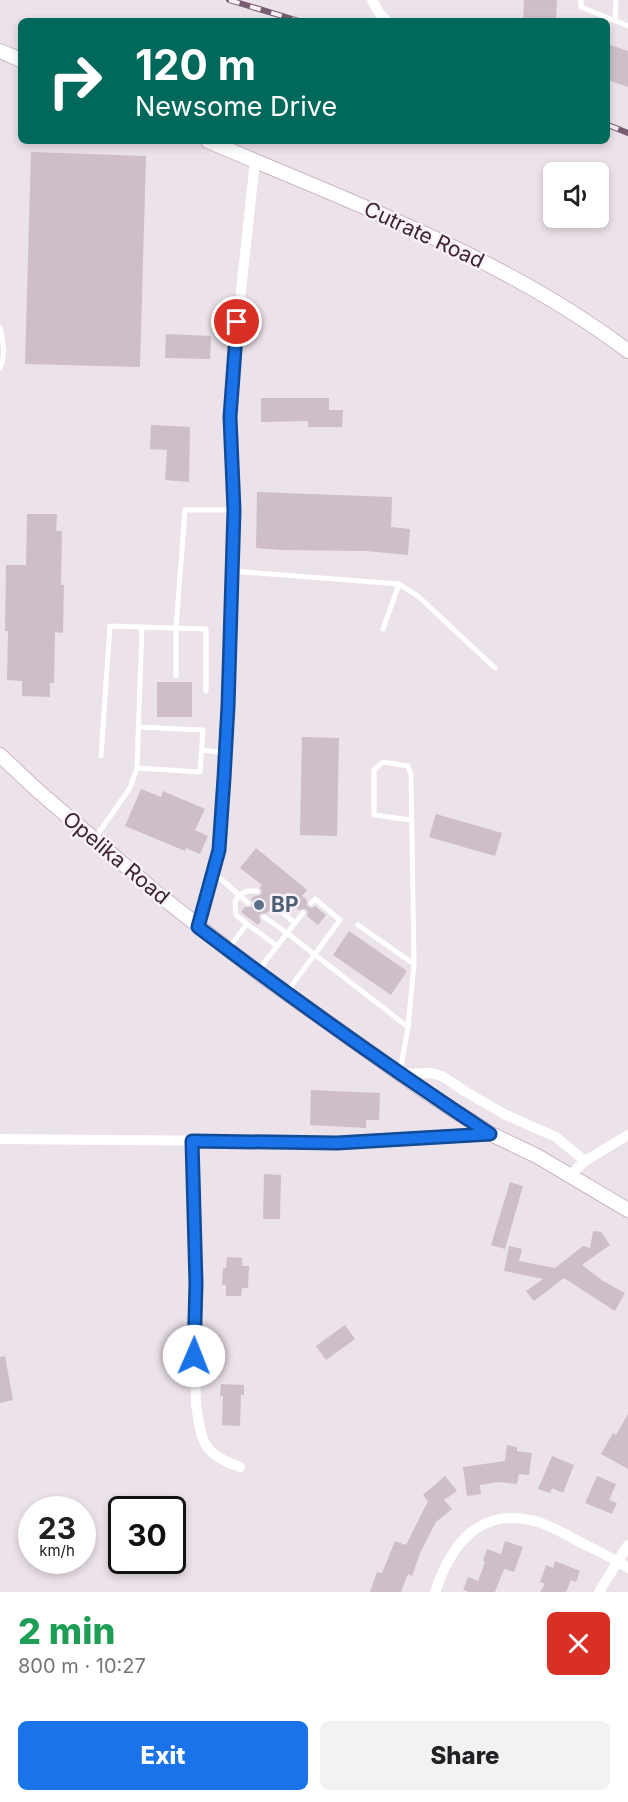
<!DOCTYPE html>
<html lang="en">
<head>
<meta charset="utf-8">
<style>
  body { margin:0; font-family:Inter,sans-serif; background:#f2f2f2; color:#202124; height:100vh; display:flex; flex-direction:column; font-size:22px; white-space:nowrap }
  * { box-sizing:border-box; margin:0 }
  p { font-size:20px; color:#757577 }
  .icon { flex:none; width:33px; height:33px; fill:none; stroke:currentColor; stroke-width:2; stroke-linecap:round; stroke-linejoin:round }
  .map { position:relative; height:1592px; overflow:hidden }
  .side { display:flex; flex-direction:column; background:#fff; flex:1 }
  .side>* { flex:none }
  .top-card { position:absolute; left:18px; top:18px; width:592px; height:126px; border-radius:9px; box-shadow:0 3px 9px #0003; background:#00695c; color:#fff; overflow:hidden }
  .fabs { position:absolute; left:543px; top:162px; display:grid; gap:12px }
  .fabs a { display:grid; place-items:center; width:66px; height:66px; border-radius:9px; background:#fff; box-shadow:0 3px 9px #0003; font-size:30px }
  .speed { position:absolute; left:18px; top:1496px; display:flex; gap:12px; font-size:30px; font-weight:700; text-align:center }
  .speed>* { display:grid; place-content:center; width:78px; height:78px; border-radius:50%; background:#fff; box-shadow:0 3px 9px #0003; line-height:1 }
  .speed small { font-size:15px; font-weight:400 }
  .speed .limit { border:3px solid #111; border-radius:9px; background:#fff; color:#111 }
  .pin { position:absolute; display:grid; place-items:center; width:51px; height:51px; color:#fff; margin:-26px; border:3px solid #fff; border-radius:50%; box-shadow:0 2px 6px #0007 }
  .me { position:absolute; width:66px; margin:-33px; rotate:1deg; stroke-linejoin:round; filter:drop-shadow(0 0 4px #0008) }
  .turn { display:flex; align-items:center; gap:21px; height:126px; padding:0 18px; font-size:27px }
  .turn .icon { width:78px; height:78px; stroke-width:2.5 }
  .turn b { display:block; font-size:42px; line-height:51px }
  .round { display:grid; place-items:center; flex:none; width:63px; height:63px; border-radius:9px; background:#f2f2f2 }
  .head { display:flex; align-items:center; justify-content:space-between; height:102px; padding:0 18px }
  h1 { font-size:36px; font-weight:800; line-height:45px; color:#1e9e55 }
  .action { display:flex; gap:12px; margin-top:auto; padding:12px 18px }
  .action a { flex:1; height:69px; border-radius:9px; background:#1a73e8; color:#fff; font-size:24px; font-weight:800; line-height:69px; text-align:center }
  .action a+a { background:#f2f2f2; color:#202124 }
  .map>svg:first-child { display:block }
</style>
</head>
<body>
<div class="map">
<svg width="628" height="1592" viewBox="0 0 628 1592">
  <rect width="100%" height="100%" fill="#ece2ea"/>
  <!-- building -->
  <g fill="#cdbeca">
    <path d="M524,0H557L556,21H523Z"/>
    <path d="M608,44L628,51V87L608,80Z"/>
    <path d="M31,152L146,156L140,367L25,364Z"/>
    <path d="M166,334L211,336L210,359L165,358Z"/>
    <path d="M261,398H329V410H343L342,427H308V421L261,422Z"/>
    <path d="M151,425L190,427L189,482L165,480L167,450L150,449Z"/>
    <path d="M257,492L392,497L391,527L410,529L408,555L366,551L282,550L256,548Z"/>
    <path d="M27,514H57L56,531H62L61,585H64L63,633L55,632L54,683H50V697L22,696V681L7,680L8,631H5L6,565H26Z"/>
    <rect x="157" y="682" width="35" height="35"/>
    <path d="M302,737L339,738L337,836L300,835Z"/>
    <path d="M141,789L161,797L163,791L205,809L195,830L208,836L200,854L186,848L185,851L125,826Z"/>
    <path d="M436,814L502,833L495,856L429,837Z"/>
    <path d="M256,848L307,890L302,896L307,900V906L312,908L315,906L326,915L318,925L307,916L308,912L306,909L299,910L293,905L291,908L279,899L270,902L271,909L267,913L260,914L259,917L261,921L258,925L241,912L245,907H251L253,903L251,899L254,896L260,895L262,892L260,887L262,885L240,868Z"/>
    <path d="M349,931L407,971L391,995L333,955Z"/>
    <path d="M311,1090L380,1093L379,1120H366V1128L310,1125Z"/>
    <path d="M264,1174L281,1175L280,1219H263Z"/>
    <path d="M510,1182L523,1186L505,1249L491,1245Z"/>
    <path d="M593,1231L601,1232L610,1245L582,1265L603,1281L625,1293L615,1311L564,1278L534,1301L526,1291L543,1279L504,1271L509,1246L522,1249L519,1261L555,1268L583,1246L590,1248Z"/>
    <path d="M227,1257L242,1258V1266H249L248,1288H242L241,1296H226V1285H222L223,1268H226Z"/>
    <path d="M345,1325L355,1339L326,1360L316,1346Z"/>
    <path d="M5,1356L13,1400L0,1403V1357Z"/>
    <path d="M221,1384L244,1385V1395H241L240,1426L222,1425L223,1396H220Z"/>
    <path d="M628,1414V1469L601,1454L613,1433L616,1435Z"/>
    <path d="M507,1445L517,1447V1451L532,1453L529,1475L519,1474L517,1484L498,1482L480,1485L481,1494L467,1496L463,1467L505,1461Z"/>
    <path d="M552,1456L574,1465L563,1493L552,1488L550,1493L538,1489Z"/>
    <path d="M445,1476L457,1491L444,1500L452,1509L436,1522L421,1551L412,1576L408,1574L401,1592H370L377,1572L382,1573L395,1541L406,1545L428,1501L423,1495Z"/>
    <path d="M597,1476L616,1484L609,1500L617,1503L612,1514L585,1503Z"/>
    <path d="M505,1541L523,1547L514,1572L504,1569L495,1592H469L463,1590L468,1577L478,1581L485,1562L483,1561L487,1549L501,1554Z"/>
    <path d="M555,1561L580,1571L576,1582L571,1580L566,1592H540L545,1584L540,1582L546,1565L553,1568Z"/>
  </g>
  <g fill="none" stroke-linecap="round" stroke-linejoin="round">
    <!-- secondary casing -->
    <g stroke="#ccb5c6" stroke-width="16">
      <g id="secondary">
        <path d="M0,51L21,60"/>
        <path d="M208,141C352,203 502,256 628,351"/>
        <path d="M0,755L37,790L158,894L261,975L427,1093L491,1134L537,1156L628,1210"/>
      </g>
    </g>
    <!-- lane -->
    <g stroke="#fff" stroke-width="5">
      <path d="M581,0V7L628,26"/>
      <path d="M615,21L616,0"/>
      <path d="M0,327C3,341 6,355 0,368"/>
      <path d="M232,571L399,584L419,597L495,668"/>
      <path d="M383,629L399,584"/>
      <path d="M176,676V628L185,510H233"/>
      <path d="M138,727L203,730L200,772L137,768L142,627"/>
      <path d="M202,750L226,753"/>
      <path d="M101,756L110,626L206,629V691"/>
      <path d="M95,838L130,788L137,768"/>
      <path d="M214,873L239,895L235,902L236,915L247,924L229,948"/>
      <path d="M248,903L239,895L247,891H257"/>
      <path d="M274,905L295,923L287,933L408,1027"/>
      <path d="M295,923L303,913"/>
      <path d="M247,924L277,946L287,933L264,917"/>
      <path d="M358,925L414,964"/>
      <path d="M258,971L277,946"/>
      <path d="M287,992L340,920L315,899L311,903"/>
      <path d="M400,1072L408,1027L414,964L411,774L408,766L383,762L374,770V815L411,820"/>
    </g>
    <!-- street -->
    <g stroke="#fff" stroke-width="10">
      <path d="M372,0L379,13L387,21"/>
      <path d="M198,927L219,851L224,778L233,562L234,490L230,417L235,346L255,161"/>
      <path d="M400,1074L430,1073L442,1076L466,1092L504,1114L556,1137L585,1161"/>
      <path d="M0,1139L337,1142L409,1140L491,1134"/>
      <path d="M192,1141L196,1405C202,1442 202,1454 240,1467"/>
      <path d="M569,1176L585,1161L628,1135"/>
      <path d="M435,1592C451,1545 478,1507 534,1521C548,1524 563,1533 576,1540C593,1549 612,1557 628,1568"/>
      <path d="M599,1592L628,1545"/>
    </g>
    <!-- secondary -->
    <use href="#secondary" stroke="#fff" stroke-width="14"/>
    <!-- rail casing -->
    <g stroke="#785c6f" stroke-width="6">
      <g id="rail">
        <path d="M229,0L299,21"/>
        <path d="M608,125L628,133"/>
      </g>
    </g>
    <!-- rail -->
    <use href="#rail" stroke="#f8f2f8" stroke-width="4" stroke-dasharray="11" stroke-linecap="butt"/>
  </g>
  <g fill="none" stroke-linecap="round" stroke-linejoin="round">
    <!-- route casing -->
    <g stroke="#114b97" stroke-width="15">
      <path id="route" d="M194,1356L196,1283L192,1141L337,1143L490,1134C390,1068 293,999 198,927L219,850L224,778L228,706L234,510L230,417L237,322"/>
    </g>
    <!-- route -->
    <use href="#route" stroke="#1a73e8" stroke-width="10"/>
  </g>
  <!-- markers -->
  <circle fill="#5c6f8a" stroke="#f8f2f8" stroke-width="2" cx="259" cy="905" r="6"/>
  <g text-anchor="middle" stroke-width="5" stroke-linejoin="round" paint-order="stroke">
    <!-- street labels -->
    <g font-size="21" fill="#3d2233" stroke="#f8f2f8">
      <text transform="translate(424 235) rotate(25)" y="7">Cutrate Road</text>
      <text transform="translate(116 858) rotate(40)" y="7">Opelika Road</text>
    </g>
    <!-- service labels -->
    <g font-size="21" font-weight="bold" fill="#4e5e75" stroke="#f8f2f8" text-anchor="start">
      <text x="271" y="912">BP</text>
    </g>
  </g>
</svg>
<div class="fabs">
<a><svg class="icon" aria-label="sound" viewBox="0 0 24 24"><path d="M4 9h4l5-4v14l-5-4H4zM17 9q2 3 0 6"/></svg></a>
</div>
<div class="speed"><div>23<small>km/h</small></div><div class="limit">30</div></div>
<div class="pin" style="left:237px;top:322px;background:#d93025"><svg class="icon" aria-label="arrive" viewBox="0 0 24 24"><path d="M6 21V4h12l-3 4 3 4H6"/></svg></div>
<svg class="me" style="left:194px;top:1356px" viewBox="-20 -20 40 40"><circle r="19" fill="#fff"/><path d="M0-13L10 11 0 6-10 11z" fill="#1a73e8"/></svg>
<div class="top-card">
<div class="turn"><svg class="icon" aria-label="right" viewBox="0 0 24 24"><path d="M7 20v-9h11M14 6l5 5-5 5"/></svg><div><b>120 m</b>Newsome Drive</div></div>
</div>
</div>
<section class="side">
<div class="head"><div><h1>2 min</h1><p>800 m · 10:27</p></div><a class="round" style="background:#d93025;color:#fff"><svg class="icon" aria-label="close" viewBox="0 0 24 24"><path d="M6 6l12 12M18 6L6 18"/></svg></a></div>
<div class="action"><a>Exit</a><a>Share</a></div>
</section>
</body>
</html>
